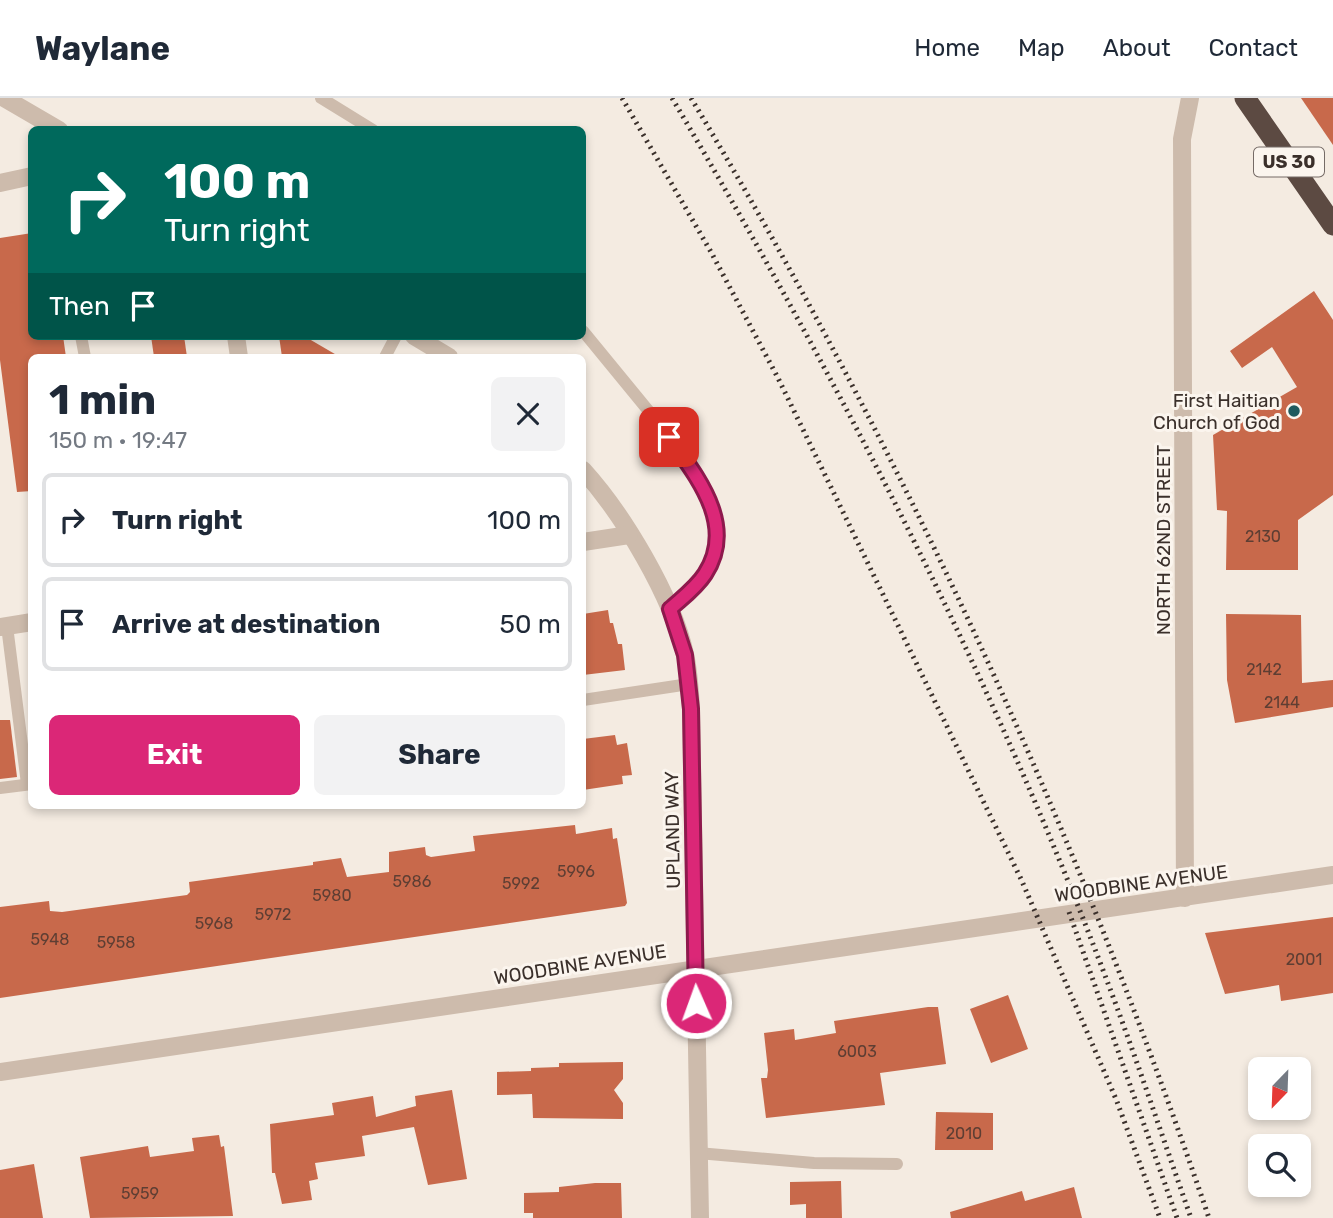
<!DOCTYPE html>
<html lang="en">
<head>
<meta charset="utf-8">
<style>
  body { margin:0; font-family:Rubik,sans-serif; background:#f2f2f3; color:#1f2937; height:100vh; display:flex; flex-direction:column; font-size:26px; white-space:nowrap }
  * { box-sizing:border-box; margin:0 }
  p { font-size:23px; color:#747a83 }
  .icon { flex:none; width:38px; height:38px; fill:none; stroke:currentColor; stroke-width:2; stroke-linecap:round; stroke-linejoin:round }
  .map { position:relative; flex:1; overflow:hidden }
  .details { position:absolute; left:28px; top:256px; width:558px; height:455px; display:flex; flex-direction:column; background:#fff; border-radius:10px; box-shadow:0 4px 10px #0003 }
  .details>* { flex:none }
  .banner { position:absolute; left:28px; top:28px; width:558px; height:214px; border-radius:10px; box-shadow:0 4px 10px #0003; background:#00695c; color:#fff; overflow:hidden }
  .needle { width:46px; rotate:203deg }
  .tools { position:absolute; left:1248px; top:959px; display:grid; gap:14px }
  .tools a { display:grid; place-items:center; width:63px; height:63px; border-radius:10px; background:#fff; box-shadow:0 4px 10px #0003; font-size:35px }
  .pin { position:absolute; display:grid; place-items:center; width:60px; height:60px; color:#fff; margin:-30px; border-radius:14px; box-shadow:0 4px 10px #0006 }
  .me { position:absolute; width:77px; margin:-38px; rotate:358deg; stroke-linejoin:round; filter:drop-shadow(0 0 5px #0008) }
  .turn { display:flex; align-items:center; gap:24px; height:147px; padding:0 21px; font-size:32px }
  .turn .icon { width:91px; height:91px; stroke-width:2.5 }
  .turn b { display:block; font-size:49px; line-height:60px }
  .then { display:flex; align-items:center; height:66px; padding:0 21px; background:#0003; gap:14px; font-size:26px }
  .round { display:grid; place-items:center; flex:none; width:74px; height:74px; border-radius:10px; background:#f2f2f3 }
  .headline { display:flex; align-items:center; justify-content:space-between; height:119px; padding:0 21px }
  h1 { font-size:42px; font-weight:700; line-height:52px }
  .button { display:flex; gap:14px; margin-top:auto; padding:14px 21px }
  .button a { flex:1; height:80px; border-radius:10px; background:#db2777; color:#fff; font-size:28px; font-weight:700; line-height:80px; text-align:center }
  .button a+a { background:#f2f2f3; color:#1f2937 }
  ul { padding:0; list-style:none }
  li { display:flex; align-items:center; gap:21px; height:94px; margin:0 14px 10px; padding:0 7px; border:4px solid #e0e1e3; border-radius:10px }
  li div { flex:1 }
  li b { display:block; font-size:26px }
  li em { font-style:normal }
  header { display:flex; align-items:center; gap:42px; box-sizing:border-box; height:98px; padding:0 35px; background:#fff; border-bottom:2px solid #e0e1e3 }
  header strong { font-size:33px }
  nav { display:flex; gap:38px; margin-inline-start:auto; font-size:24px }
  .map>svg:first-child { display:block }
</style>
</head>
<body>
<header>
<strong>Waylane</strong>
<nav><a>Home</a><a>Map</a><a>About</a><a>Contact</a></nav>
</header>
<div class="map">
<svg width="1333" height="1120" viewBox="0 0 1333 1120">
  <rect width="100%" height="100%" fill="#f4ebe1"/>
  <!-- building -->
  <g fill="#c8694b">
    <path d="M1301,0H1333V47Z"/>
    <path d="M32,135V238H63L66,259H32V393L17,394L0,262V140Z"/>
    <path d="M1314,193L1333,222V397L1298,422V472H1226L1227,413L1217,412L1213,337L1297,289L1272,249L1242,270L1230,253Z"/>
    <path d="M151,238H184L187,259H154Z"/>
    <path d="M279,238H304L340,259H282Z"/>
    <path d="M608,512L610,525H613L618,546H622L625,572L583,577V516Z"/>
    <path d="M1226,516L1301,517L1302,585L1333,582V609L1235,625L1227,582Z"/>
    <path d="M0,622H10L17,679L0,681Z"/>
    <path d="M615,637L617,647L627,645L632,677L622,678L623,686L583,692V641Z"/>
    <path d="M575,727L576,736L612,730L613,741L617,740L627,805L625,808L0,900V809L49,803L50,813L62,814L187,797L190,794L189,784L313,767V764L341,760L347,779L389,774V754L425,749L426,757L431,759L475,753L473,738Z"/>
    <path d="M1333,819V895L1281,903L1279,887L1225,896L1205,835Z"/>
    <path d="M1008,897L1028,951L991,965L970,911Z"/>
    <path d="M928,909H938L946,966L880,975L885,1007L766,1020L761,980H767L768,972L764,935L794,931L795,942L836,935L834,923Z"/>
    <path d="M623,964V981L614,992L623,1005V1021L533,1020L532,996L497,997V974L531,973V970L559,969V965Z"/>
    <path d="M452,992L467,1081L428,1087L414,1029L362,1038L365,1058L315,1065L318,1081L309,1083L312,1102L282,1106L275,1075H272L270,1026L334,1017L332,1005L373,998L376,1019L416,1008L415,998Z"/>
    <path d="M936,1014L993,1015V1052H935Z"/>
    <path d="M219,1037L221,1049L224,1048L233,1118L90,1120L80,1059L148,1048L150,1059L194,1053L192,1040Z"/>
    <path d="M34,1066L43,1120H0V1072Z"/>
    <path d="M841,1083L842,1120H806V1106L790,1107V1084Z"/>
    <path d="M595,1085H621L622,1120H533V1115H524V1095L559,1094V1089Z"/>
    <path d="M1074,1089L1082,1120H951L950,1114L1022,1093L1025,1103Z"/>
  </g>
  <g fill="none" stroke-linecap="round" stroke-linejoin="round">
    <!-- lane -->
    <g stroke="#cdbbac" stroke-width="12">
      <path d="M321,0L373,32"/>
      <path d="M583,233L656,322L707,393L716,421V448L706,475L670,511"/>
      <path d="M81,238L85,259"/>
      <path d="M385,259L396,238"/>
      <path d="M7,528L27,686"/>
      <path d="M583,602L689,586"/>
      <path d="M0,690L32,686"/>
      <path d="M698,1055L814,1065L897,1066"/>
    </g>
    <!-- street -->
    <g stroke="#cdbbac" stroke-width="18">
      <path d="M4,0L59,32"/>
      <path d="M0,85L32,78"/>
      <path d="M236,238L239,259"/>
      <path d="M414,238L449,259"/>
      <path d="M583,372C623,416 672,498 685,556C689,574 690,593 691,611L700,1120"/>
      <path d="M583,444L629,437"/>
      <path d="M0,529L32,524"/>
      <path d="M1185,800L1182,41L1190,0"/>
      <path d="M0,974L1333,777"/>
    </g>
    <!-- highway -->
    <path stroke="#5c4a42" stroke-width="21" d="M1245,0L1333,127"/>
    <!-- rail -->
    <g stroke="#3b302b" stroke-width="5" stroke-dasharray="2 5" stroke-linecap="butt">
      <path d="M622,0L711,154L778,280L1021,781L1116,1001L1160,1120"/>
      <path d="M672,0C844,292 1002,596 1119,915C1144,983 1167,1052 1191,1120"/>
      <path d="M691,0C904,356 1075,727 1209,1120"/>
      <path d="M1069,814L1177,1120"/>
    </g>
  </g>
  <g fill="none" stroke-linecap="round" stroke-linejoin="round">
    <!-- route casing -->
    <g stroke="#8e194d" stroke-width="18">
      <path id="route" d="M669,339C697,379 737,427 705,476C696,490 682,500 670,511L685,557L691,611L696,905"/>
    </g>
    <!-- route -->
    <use href="#route" stroke="#db2777" stroke-width="12"/>
  </g>
  <!-- markers -->
  <circle fill="#1f5a5e" stroke="#fbf5ee" stroke-width="2.5" cx="1294" cy="313" r="7"/>
  <g text-anchor="middle" stroke-width="6" stroke-linejoin="round" paint-order="stroke">
    <!-- number labels -->
    <g font-size="16" fill="#5e3e33">
      <text x="1263" y="444">2130</text>
      <text x="1264" y="577">2142</text>
      <text x="1282" y="610">2144</text>
      <text x="576" y="779">5996</text>
      <text x="412" y="789">5986</text>
      <text x="521" y="791">5992</text>
      <text x="332" y="803">5980</text>
      <text x="273" y="822">5972</text>
      <text x="214" y="831">5968</text>
      <text x="50" y="847">5948</text>
      <text x="116" y="850">5958</text>
      <text x="1304" y="867">2001</text>
      <text x="857" y="959">6003</text>
      <text x="964" y="1041">2010</text>
      <text x="140" y="1101">5959</text>
    </g>
    <!-- shield labels -->
    <rect fill="#fbf5ee" stroke="#756b66" stroke-width="2" x="1254" y="49.5" width="70" height="29" rx="5"/>
    <g font-size="18" font-weight="bold" fill="#3b302b">
      <text x="1289" y="70">US 30</text>
    </g>
    <!-- poi labels -->
    <g font-size="19" fill="#3b302b" stroke="#fbf5ee" text-anchor="end">
      <text x="1280" y="309">First Haitian<tspan x="1280" dy="22">Church of God</tspan></text>
    </g>
    <!-- street labels -->
    <g font-size="19" fill="#3b302b" stroke="#fbf5ee">
      <text transform="translate(1163 442) rotate(-90)" y="7">NORTH 62ND STREET</text>
      <text transform="translate(672 732) rotate(-91)" y="7">UPLAND WAY</text>
      <text transform="translate(1141 785) rotate(-8)" y="7">WOODBINE AVENUE</text>
      <text transform="translate(580 866) rotate(-9)" y="7">WOODBINE AVENUE</text>
    </g>
  </g>
</svg>
<div class="tools">
<a><svg class="needle" viewBox="-14 -14 28 28"><path d="M0-13l5 13h-10z" fill="#e53935"/><path d="M0 13l5-13h-10z" fill="#747a83"/></svg></a>
<a><svg class="icon" aria-label="search" viewBox="0 0 24 24"><circle cx="10" cy="10" r="6"/><path d="M15 15l6 6"/></svg></a>
</div>
<div class="pin" style="left:669px;top:339px;background:#d93025"><svg class="icon" aria-label="arrive" viewBox="0 0 24 24"><path d="M6 21V4h12l-3 4 3 4H6"/></svg></div>
<svg class="me" style="left:696px;top:905px" viewBox="-20 -20 40 40"><circle r="17" fill="#db2777" stroke="#fff" stroke-width="3"/><path d="M0-11L8 9 0 5-8 9z" fill="#fff"/></svg>
<div class="banner">
<div class="turn"><svg class="icon" aria-label="right" viewBox="0 0 24 24"><path d="M7 20v-9h11M14 6l5 5-5 5"/></svg><div><b>100 m</b>Turn right</div></div>
<div class="then">Then<svg class="icon" aria-label="arrive" viewBox="0 0 24 24"><path d="M6 21V4h12l-3 4 3 4H6"/></svg></div>
</div>
<section class="details">
<div class="headline"><div><h1>1 min</h1><p>150 m · 19:47</p></div><a class="round"><svg class="icon" aria-label="close" viewBox="0 0 24 24"><path d="M6 6l12 12M18 6L6 18"/></svg></a></div>
<ul>
<li><svg class="icon" aria-label="right" viewBox="0 0 24 24"><path d="M7 20v-9h11M14 6l5 5-5 5"/></svg><div><b>Turn right</b></div><em>100 m</em></li>
<li><svg class="icon" aria-label="arrive" viewBox="0 0 24 24"><path d="M6 21V4h12l-3 4 3 4H6"/></svg><div><b>Arrive at destination</b></div><em>50 m</em></li>
</ul>
<div class="button"><a>Exit</a><a>Share</a></div>
</section>
</div>
</body>
</html>
